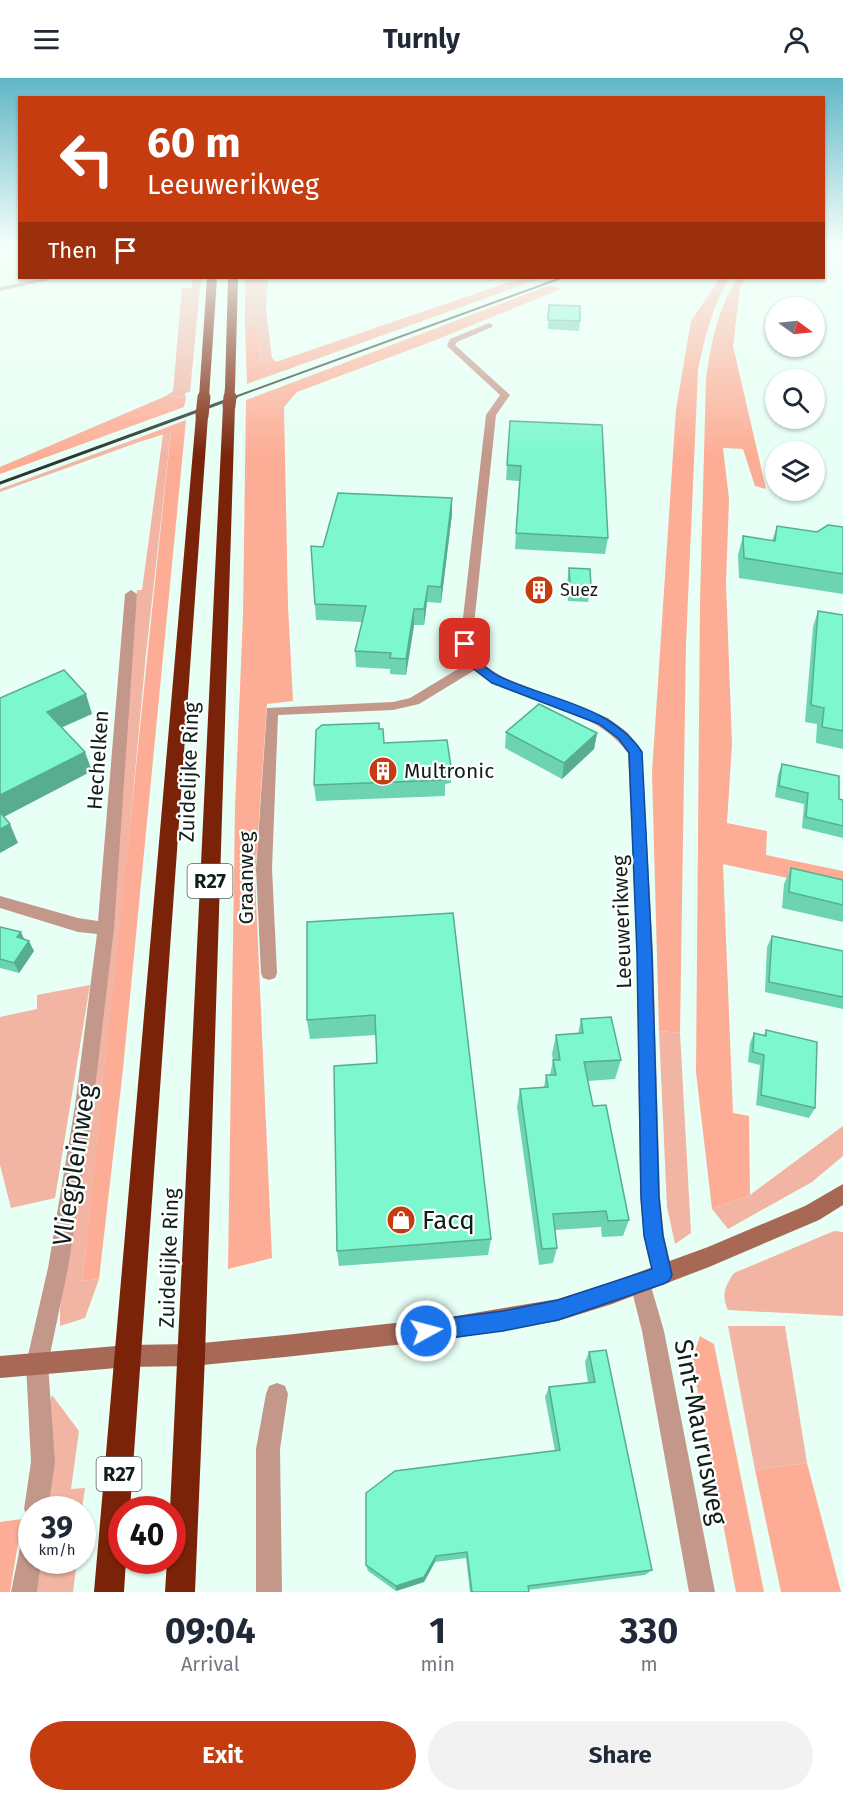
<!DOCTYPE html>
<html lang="en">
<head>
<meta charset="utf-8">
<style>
  body { margin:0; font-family:"Fira Sans",sans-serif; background:#f2f2f3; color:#1f2937; height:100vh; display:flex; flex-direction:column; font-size:22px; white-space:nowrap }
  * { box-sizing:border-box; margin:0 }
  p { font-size:20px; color:#747a83 }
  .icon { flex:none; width:33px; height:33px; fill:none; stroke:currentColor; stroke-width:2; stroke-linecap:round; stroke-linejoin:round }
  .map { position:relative; height:1514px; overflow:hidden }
  .sheet { display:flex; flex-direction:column; background:#fff; flex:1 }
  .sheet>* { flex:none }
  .guide { position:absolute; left:18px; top:18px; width:807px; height:183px; border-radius:0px; box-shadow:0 2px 4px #0004; background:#c43c0f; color:#fff; overflow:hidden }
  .needle { width:39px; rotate:105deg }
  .controls { position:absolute; left:765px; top:219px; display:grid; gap:12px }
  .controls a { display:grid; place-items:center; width:60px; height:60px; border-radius:50%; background:#fff; box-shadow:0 2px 4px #0004; font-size:30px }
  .speed { position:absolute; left:18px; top:1418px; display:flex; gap:12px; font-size:30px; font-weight:700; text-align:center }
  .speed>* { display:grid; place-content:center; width:78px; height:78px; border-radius:50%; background:#fff; box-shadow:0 2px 4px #0004; line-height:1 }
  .speed small { font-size:15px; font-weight:400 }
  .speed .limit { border:9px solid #d22; background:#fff; color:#111 }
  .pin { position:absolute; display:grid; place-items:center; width:51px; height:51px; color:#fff; margin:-26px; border-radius:12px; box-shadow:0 3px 9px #0006 }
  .me { position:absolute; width:66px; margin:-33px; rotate:83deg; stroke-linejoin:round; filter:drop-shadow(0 0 4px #0008) }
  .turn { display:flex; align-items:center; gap:21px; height:126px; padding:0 30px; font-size:27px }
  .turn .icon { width:78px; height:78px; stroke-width:2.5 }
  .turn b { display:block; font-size:42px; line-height:51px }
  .then { display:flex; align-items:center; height:57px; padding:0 30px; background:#0003; gap:12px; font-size:22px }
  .eta { display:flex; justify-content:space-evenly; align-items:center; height:102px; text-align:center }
  .eta b { font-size:36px; font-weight:700; line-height:42px }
  .cta { display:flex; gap:12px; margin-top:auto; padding:12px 30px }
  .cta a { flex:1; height:69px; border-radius:36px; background:#c43c0f; color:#fff; font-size:24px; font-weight:700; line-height:69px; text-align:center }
  .cta a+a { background:#f2f2f3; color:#1f2937 }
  header { display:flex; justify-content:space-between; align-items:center; height:78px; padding:0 30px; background:#fff; font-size:27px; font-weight:700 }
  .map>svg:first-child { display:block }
</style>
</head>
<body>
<header><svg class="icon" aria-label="menu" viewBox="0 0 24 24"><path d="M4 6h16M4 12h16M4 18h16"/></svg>Turnly<svg class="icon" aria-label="person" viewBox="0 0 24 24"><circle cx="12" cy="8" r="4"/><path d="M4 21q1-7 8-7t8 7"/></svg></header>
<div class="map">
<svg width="843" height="1514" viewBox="0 0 843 1514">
  <rect width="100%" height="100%" fill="#e7fff5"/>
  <!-- green -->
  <g fill="#f2b5a4">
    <path d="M193,200H201L190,314L185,315L186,320L166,318L173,313L182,210H192Z"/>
    <path d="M245,200H268L266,232L272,280L261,284L256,246L245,247Z"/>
    <path d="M171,353L146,576L114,921L82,1203L99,1201L85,1240L60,1248V1230L105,920L137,512H142L163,356Z"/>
    <path d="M138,360L142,363L0,414V411Z"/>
    <path d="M90,907L55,1120L11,1130L0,1087V939L37,931V917Z"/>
    <path d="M659,953L680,955L691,1155L675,1166L667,1129Z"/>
    <path d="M843,1048V1078L812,1104L728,1151L712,1131L750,1117Z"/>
    <path d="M834,1153L843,1154V1238L728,1232C721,1217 725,1208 734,1195Z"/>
    <path d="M728,1248H785L807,1385L755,1392Z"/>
    <path d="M52,1317L79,1353L71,1411L85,1410L82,1431H45L47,1333Z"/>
    <path d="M39,1482H77L73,1514H34Z"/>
  </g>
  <!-- forest -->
  <g fill="#fdad96">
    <path d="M521,200H542L247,306L245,247L256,246L261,284L272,280L276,284Z"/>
    <path d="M720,200H730C712,228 705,259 698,292L686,566L680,955L659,953L652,695L676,331L691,243Z"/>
    <path d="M737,200H747L740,210L733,268L766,411L755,408L743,371L723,370L729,421L726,505L732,666L727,745L767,753L766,777L843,793V812L723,786L733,1035L749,1038L750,1117L712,1131L696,994L700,523L706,301C711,265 718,230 737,200Z"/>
    <path d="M550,207L561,211L433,263L297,314L284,329L288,528L293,623L267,626L255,799L272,1180L228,1191L235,730L243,537L246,322Z"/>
    <path d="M166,318L186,320L184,329L0,396V389Z"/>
    <path d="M186,342L123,991L99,1201L82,1203C114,920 140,637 171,354L142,363L138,360Z"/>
    <path d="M700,1258L714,1266L764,1514H736L692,1283Z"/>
    <path d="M807,1385L841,1514H781L755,1392Z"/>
    <path d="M22,1441L10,1514H0V1444Z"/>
  </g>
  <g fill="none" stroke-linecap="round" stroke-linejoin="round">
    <!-- street -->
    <g fill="#c4978b" fill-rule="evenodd">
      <path d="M45,200H58L0,213V209Z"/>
      <path d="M489,245L493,247L492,249L457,264L455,267L510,317L496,337L472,566L480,584L502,599L608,640L628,655L642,674L653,876L660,1119L664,1158L673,1197L670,1204L663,1207L656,1204C645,1178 643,1147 640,1119L637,876L628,675C592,626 521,626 475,592L419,626L393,632L278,637L272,791L277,895L275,900L269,902L263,900L261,895L256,791L267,630L393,624L410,620L468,585L460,566L486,337L500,317L447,268L450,261Z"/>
      <path d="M131,512L137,516L114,850L93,1028L68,1190L48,1286L55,1384L48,1431H32V1441L28,1439L24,1431L31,1384L26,1286L48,1190L75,1028L97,856L78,854L0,830V818L78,840L98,843L125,516Z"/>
      <path d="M640,1195L647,1198L650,1205L664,1253L715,1514H689L642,1253L630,1205L633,1198Z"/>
      <path d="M277,1305L285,1308L288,1316L280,1371L282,1514H256V1371L266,1316L269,1308Z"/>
      <path d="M32,1452V1482H41L37,1514H11L23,1455Z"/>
    </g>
    <!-- secondary -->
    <path fill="#a76856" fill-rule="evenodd" d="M843,1106V1127L819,1142L709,1189L612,1226L558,1243L450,1261L285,1279L192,1288L128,1289L0,1300V1278L128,1267L192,1266L285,1257L450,1239L558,1221L612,1204L708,1169L805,1128Z"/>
    <!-- highway -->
    <g fill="#7b2308" fill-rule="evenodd">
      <path d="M207,200H217L209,319L204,322L199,319Z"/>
      <path d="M228,200H238L235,310L230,313L225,310Z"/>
      <path d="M229,325L235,328L205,1277L195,1514H165L167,1482H172V1431H170L223,328Z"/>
      <path d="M202,335L208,338L130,1431H122V1482H126L124,1514H94L196,338Z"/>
    </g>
    <!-- rail-far1 -->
    <path stroke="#293932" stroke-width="2" d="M232,320L561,200"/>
    <!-- rail -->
    <path stroke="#293932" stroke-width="3" d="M0,405L236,319"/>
    <!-- highway-bridge-far1 -->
    <path stroke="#7b2308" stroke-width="10" d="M229,320L230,310"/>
    <!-- highway-bridge -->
    <g stroke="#7b2308" stroke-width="13">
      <path d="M229,328L230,319"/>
      <path d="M202,338L204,319"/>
    </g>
  </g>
  <!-- wall -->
  <g fill="#6cd4b0">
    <path d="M549,227L580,243L579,253L548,251Z"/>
    <path d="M510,343L608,460L605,476L515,471L519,403L506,402Z"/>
    <path d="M452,420V436L441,525L427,524L424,547H414L406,597L390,596V591L356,589L355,573L362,544L316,542L315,526L323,469Z"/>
    <path d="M777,448L817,454L843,449V516L739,500L738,477L743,458L772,463Z"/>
    <path d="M569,490L591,508L588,524L568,523L567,506Z"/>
    <path d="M818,533L843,537V671L816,665L817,646L805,644L813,549Z"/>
    <path d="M379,651L384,665L451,689V705L445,706V718L316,723L314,707Z"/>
    <path d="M506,654L597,655L594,671L562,701L505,670Z"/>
    <path d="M782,686L839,721L843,722V760L802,750L804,726L775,719L778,697Z"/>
    <path d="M791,790L843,802V844L782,830L784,806Z"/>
    <path d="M453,835L491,1161L488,1177L339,1188L337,1173L377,985L376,957L310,961L307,942Z"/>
    <path d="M0,849L25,861L34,873L19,895L0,890Z"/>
    <path d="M772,858L843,873V931L765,914L767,869Z"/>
    <path d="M581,941L621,982L615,1001L588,1003L593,1028L629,1142L623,1158L602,1159L601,1149L555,1152L557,1170L553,1185L539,1187L517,1029L520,1011L544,1009L546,997H550L553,982L552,976L556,957L578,956Z"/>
    <path d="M766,952L815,1030L809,1040L756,1027L760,987L748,984L750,965L754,955L764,957Z"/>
    <path d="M589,1274L652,1492L645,1497L528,1512L529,1514H470L466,1480L435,1484L424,1504L396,1513L368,1493L366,1487L555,1373L545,1319L549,1309L588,1305L585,1284Z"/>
  </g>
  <!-- shaded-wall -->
  <g fill="#58ad90">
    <path d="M452,420V436L441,525V509Z"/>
    <path d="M428,508L427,524L424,547V531Z"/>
    <path d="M414,531V547L406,597V581Z"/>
    <path d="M86,616L92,636L54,653L47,634Z"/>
    <path d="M597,655L594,671L562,701L564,685Z"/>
    <path d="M85,674L92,693L0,741V717Z"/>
    <path d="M10,746L18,765L0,775V751Z"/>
    <path d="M21,854L26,865L17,859Z"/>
    <path d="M29,863L34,873L19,895L14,885Z"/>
    <path d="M436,1478L435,1484L424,1504L396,1513V1508Z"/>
  </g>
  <!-- building -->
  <g fill="#7df7cd" stroke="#58ad90" stroke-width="1.5">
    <path d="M549,227L580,228V243L548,242Z"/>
    <path d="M510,343L602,347L608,460L516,455L521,388L507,387Z"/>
    <path d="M338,415L452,420L441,509L428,508L424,531H414L406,581L390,580L391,575L355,573L366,528L315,526L311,468L323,469Z"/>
    <path d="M828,447L843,449V496L744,480L743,458L775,463L777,448L817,454Z"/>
    <path d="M569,490L590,491L591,508L570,507Z"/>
    <path d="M818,533L843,537V653L822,649L824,630L811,627Z"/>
    <path d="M64,592L86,616L47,634L85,674L0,717V620Z"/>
    <path d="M539,626L597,655L564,685L506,654Z"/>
    <path d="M379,645V651H383L384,665L447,662L451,689H444L445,702L314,707L316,652L322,647Z"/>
    <path d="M782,686L839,698V721L843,722V748L806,739L808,715L779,708Z"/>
    <path d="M0,734L10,746L0,751Z"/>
    <path d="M791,790L843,802V827L789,814Z"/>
    <path d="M453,835L491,1161L337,1173L334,988L377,985L375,937L307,942V844Z"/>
    <path d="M0,849L21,854L17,859L29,863L14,885L0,881Z"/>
    <path d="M772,858L843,873V919L769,904Z"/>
    <path d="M611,939L621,982L584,984L593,1028L606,1027L629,1142L608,1143L606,1133L553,1136L557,1170L542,1171L520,1011L548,1009L546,997H556L553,982H560L556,957L583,955L581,941Z"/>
    <path d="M766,952L817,964L815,1030L761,1017L764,977L753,974L754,955L766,958Z"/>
    <path d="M606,1272L652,1492L528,1508L529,1514H472L467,1474L436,1478L424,1499L396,1508L366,1487V1415L395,1393L560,1372L549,1309L595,1304L589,1274Z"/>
  </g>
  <!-- sky -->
  <linearGradient id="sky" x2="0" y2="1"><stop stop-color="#60b6c6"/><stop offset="0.44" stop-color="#f4fffa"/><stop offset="1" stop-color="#f4fffa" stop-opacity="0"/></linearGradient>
  <rect width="843" height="378" fill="url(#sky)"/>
  <!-- route -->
  <path fill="#1a73e8" stroke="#114b97" stroke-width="1.5" d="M465,563C475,566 474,578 480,584C486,590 496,597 503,600C550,622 612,628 642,674L652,876L659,1119L663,1158L672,1197L669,1203L663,1206L558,1242L503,1253L426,1263L419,1260L416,1253L419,1246L426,1243L503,1233L558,1222L652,1191L644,1158L641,1119L637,876L629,675L619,661L599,646L492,605L471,589L460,566Z"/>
  <!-- icons -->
  <defs>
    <g id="building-disc" transform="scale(1.5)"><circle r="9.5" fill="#c43c0f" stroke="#fff"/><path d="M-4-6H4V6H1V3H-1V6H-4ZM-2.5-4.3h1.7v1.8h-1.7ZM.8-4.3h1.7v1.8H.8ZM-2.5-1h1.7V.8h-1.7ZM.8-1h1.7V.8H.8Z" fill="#fff"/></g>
    <g id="shop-disc" transform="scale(1.5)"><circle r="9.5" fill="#c43c0f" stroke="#fff"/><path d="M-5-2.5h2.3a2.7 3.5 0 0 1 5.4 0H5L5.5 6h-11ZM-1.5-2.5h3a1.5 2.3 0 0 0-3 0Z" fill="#fff"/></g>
  </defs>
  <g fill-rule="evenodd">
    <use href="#building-disc" x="539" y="512"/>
    <use href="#building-disc" x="383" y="693"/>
    <use href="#shop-disc" x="401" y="1142"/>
  </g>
  <g text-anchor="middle" stroke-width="4.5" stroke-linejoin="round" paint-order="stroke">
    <!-- far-poi labels -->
    <g font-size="18" fill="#101f19" stroke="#fff" text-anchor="start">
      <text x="560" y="518">Suez</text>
    </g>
    <!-- shield labels -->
    <g fill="#fff" stroke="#58625e" stroke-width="1.5">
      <rect x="187.5" y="786" width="45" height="34" rx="4.5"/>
      <rect x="96.5" y="1379" width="45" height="34" rx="4.5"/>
    </g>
    <g font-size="20" font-weight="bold" fill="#101f19">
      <text x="210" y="810">R27</text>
      <text x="119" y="1403">R27</text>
    </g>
    <!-- street labels -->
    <g font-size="21" fill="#101f19" stroke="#fff">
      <text transform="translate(98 682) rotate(-86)" y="7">Hechelken</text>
      <text transform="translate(189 694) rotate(-88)" y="7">Zuidelijke Ring</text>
      <text transform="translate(246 800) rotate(-90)" y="7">Graanweg</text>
      <text transform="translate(622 844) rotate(-92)" y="7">Leeuwerikweg</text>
      <text transform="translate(169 1180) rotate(-88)" y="7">Zuidelijke Ring</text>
    </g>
    <!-- poi labels -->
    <g font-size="21" fill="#101f19" stroke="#fff" text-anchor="start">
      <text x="404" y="700">Multronic</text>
    </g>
    <!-- near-street labels -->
    <g font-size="26" fill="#101f19" stroke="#fff">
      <text transform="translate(74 1087) rotate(-81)" y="9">Vliegpleinweg</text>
      <text transform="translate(701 1354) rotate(79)" y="9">Sint-Maurusweg</text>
    </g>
    <!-- near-poi labels -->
    <g font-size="26" fill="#101f19" stroke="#fff" text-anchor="start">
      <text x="422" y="1151">Facq</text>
    </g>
  </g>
</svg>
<div class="controls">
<a><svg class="needle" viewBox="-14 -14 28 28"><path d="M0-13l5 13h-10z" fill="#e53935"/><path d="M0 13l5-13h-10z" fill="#747a83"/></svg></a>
<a><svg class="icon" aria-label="search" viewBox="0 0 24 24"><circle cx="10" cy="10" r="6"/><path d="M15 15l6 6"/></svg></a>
<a><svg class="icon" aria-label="layers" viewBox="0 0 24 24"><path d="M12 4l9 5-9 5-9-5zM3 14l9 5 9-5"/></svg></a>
</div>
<div class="speed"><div>39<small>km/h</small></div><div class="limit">40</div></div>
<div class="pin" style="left:465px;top:566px;background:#d93025"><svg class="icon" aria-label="arrive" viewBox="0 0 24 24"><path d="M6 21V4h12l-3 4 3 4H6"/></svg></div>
<svg class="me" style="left:426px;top:1253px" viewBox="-20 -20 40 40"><circle r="17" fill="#1a73e8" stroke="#fff" stroke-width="3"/><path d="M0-11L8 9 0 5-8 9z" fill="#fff"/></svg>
<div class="guide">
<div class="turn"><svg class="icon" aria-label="left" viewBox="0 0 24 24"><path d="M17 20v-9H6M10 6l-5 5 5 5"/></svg><div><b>60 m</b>Leeuwerikweg</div></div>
<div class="then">Then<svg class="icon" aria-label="arrive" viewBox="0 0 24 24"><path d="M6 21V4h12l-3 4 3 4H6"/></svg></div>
</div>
</div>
<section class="sheet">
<div class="eta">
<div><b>09:04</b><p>Arrival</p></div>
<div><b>1</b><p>min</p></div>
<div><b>330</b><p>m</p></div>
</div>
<div class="cta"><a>Exit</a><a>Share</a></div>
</section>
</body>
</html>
